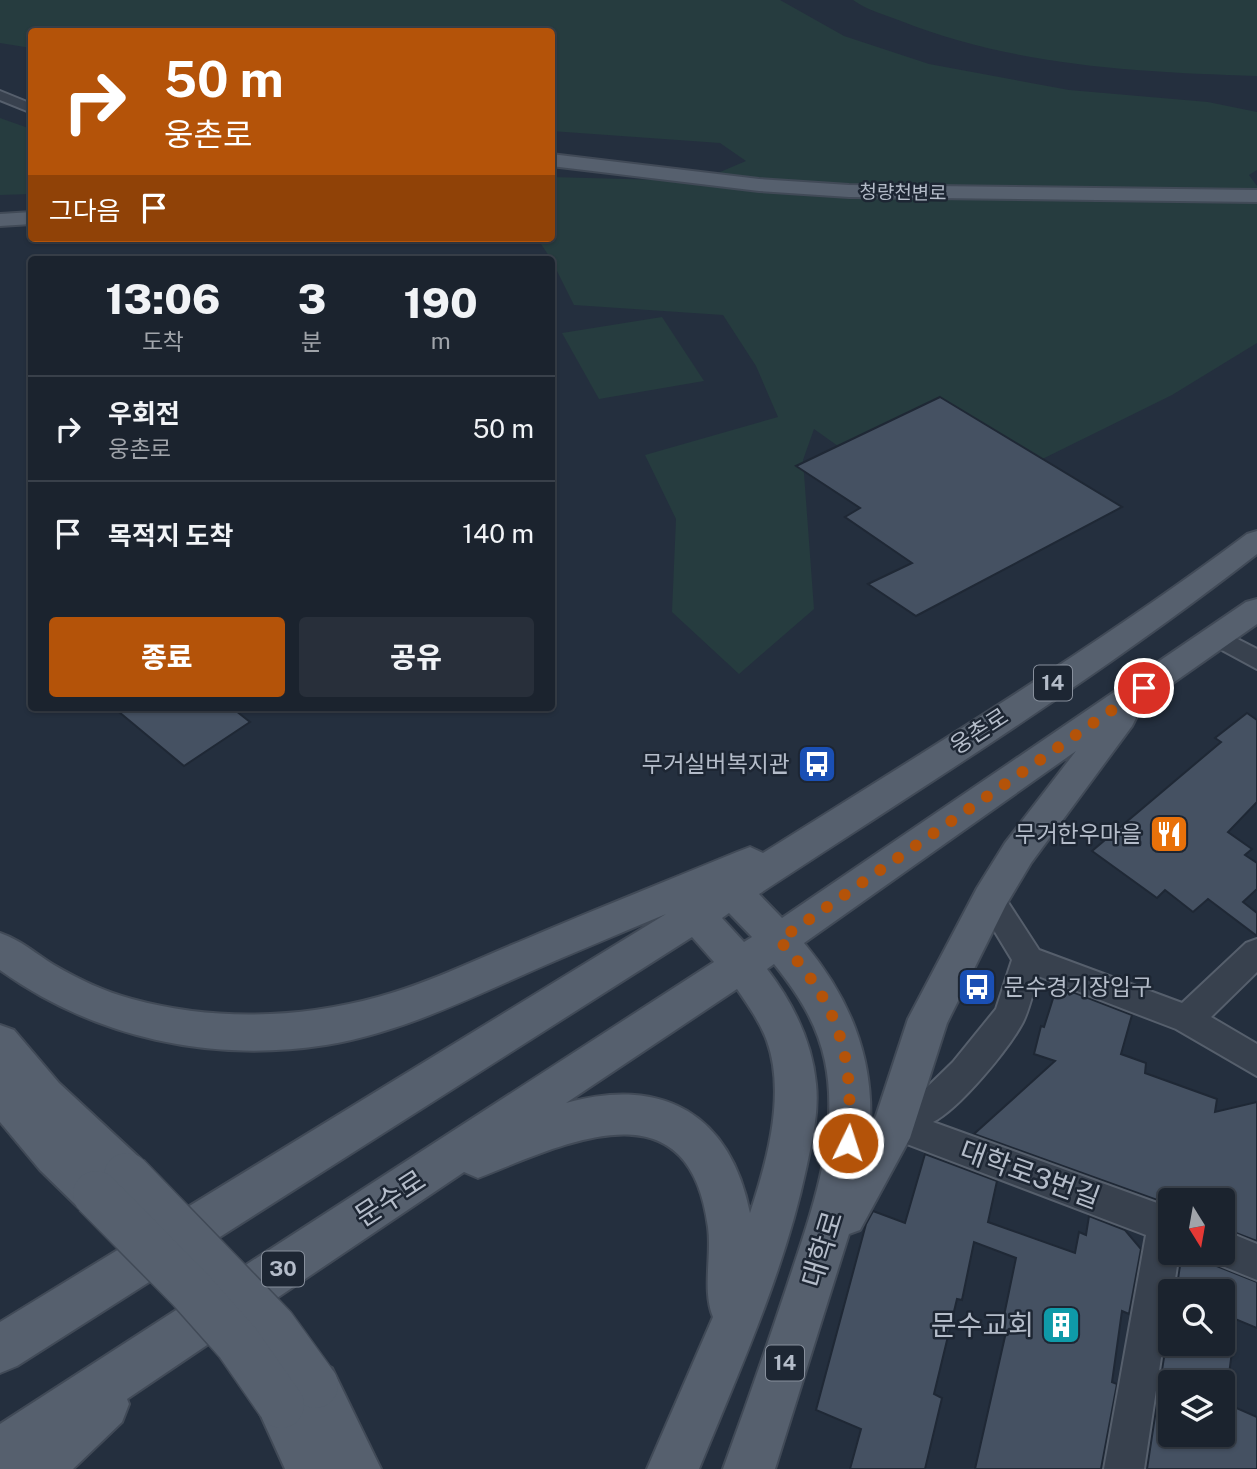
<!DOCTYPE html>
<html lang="ko">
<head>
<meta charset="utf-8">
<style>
  body { margin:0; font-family:"Public Sans","Noto Sans KR",sans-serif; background:#282f3a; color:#f1f3f6; height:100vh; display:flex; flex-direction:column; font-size:26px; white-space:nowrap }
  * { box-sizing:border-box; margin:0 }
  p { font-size:23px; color:#a0a4aa }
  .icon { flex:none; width:38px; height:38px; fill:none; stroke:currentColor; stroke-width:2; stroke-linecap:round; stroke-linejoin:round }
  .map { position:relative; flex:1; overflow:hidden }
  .details { position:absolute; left:28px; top:256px; width:527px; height:455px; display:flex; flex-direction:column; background:#1b232e; border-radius:7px; box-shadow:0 2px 5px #0004,0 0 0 2px #39404a }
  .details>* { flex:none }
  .guide { position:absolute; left:28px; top:28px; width:527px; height:214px; border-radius:7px; box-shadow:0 2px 5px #0004,0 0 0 2px #39404a; background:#b45309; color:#fff; overflow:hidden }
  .needle { width:46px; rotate:169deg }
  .tools { position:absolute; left:1158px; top:1188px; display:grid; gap:14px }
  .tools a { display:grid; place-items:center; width:77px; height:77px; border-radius:7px; background:#1b232e; box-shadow:0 2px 5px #0004,0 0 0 2px #39404a; font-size:35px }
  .pin { position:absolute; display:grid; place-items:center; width:60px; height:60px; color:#fff; margin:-30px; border:4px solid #fff; border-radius:50%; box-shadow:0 2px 7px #0007 }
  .me { position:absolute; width:77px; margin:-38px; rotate:4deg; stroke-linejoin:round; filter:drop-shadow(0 0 5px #0008) }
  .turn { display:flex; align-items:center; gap:24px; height:147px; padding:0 21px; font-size:32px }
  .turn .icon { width:91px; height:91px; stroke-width:2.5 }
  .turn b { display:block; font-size:49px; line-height:60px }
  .then { display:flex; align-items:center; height:66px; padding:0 21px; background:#0003; gap:14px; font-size:26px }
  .eta { display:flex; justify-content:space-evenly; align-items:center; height:119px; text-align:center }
  .eta b { font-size:42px; font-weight:800; line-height:49px }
  .cta { display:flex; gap:14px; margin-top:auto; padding:14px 21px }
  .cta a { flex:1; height:80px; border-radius:7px; background:#b45309; color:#fff; font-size:28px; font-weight:800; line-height:80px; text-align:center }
  .cta a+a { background:#282f3a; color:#f1f3f6 }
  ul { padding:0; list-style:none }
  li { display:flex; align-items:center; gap:21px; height:105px; padding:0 21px; border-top:2px solid #39404a }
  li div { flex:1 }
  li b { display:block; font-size:26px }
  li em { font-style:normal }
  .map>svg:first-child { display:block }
</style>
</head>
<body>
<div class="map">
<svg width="1257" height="1469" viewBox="0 0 1257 1469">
  <rect width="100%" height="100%" fill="#242f3e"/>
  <!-- green -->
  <g fill="#263c3f">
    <path d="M0,0H780L844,36L929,64L1069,90L1208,102L1257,112V170L1249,175L1257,186V343L1172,395L996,482L911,498L814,429L803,460L814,609L739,674L672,612L676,519L645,455L778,417L756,366L723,315L574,305L551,259L537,238H551V177L699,181L746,161L720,143L551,131V32H32L31,48L0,43Z"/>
    <path d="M853,0H1257V76C1137,72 1014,66 901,21C885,15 867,10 853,0Z"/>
    <path d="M0,118L31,129V194L0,195Z"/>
    <path d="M662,317L704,381L599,399L562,333Z"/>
  </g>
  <!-- building -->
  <g fill="#455162" stroke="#1f2835" stroke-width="2">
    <path d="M940,397L1122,507L916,616L868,584L912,563L845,517L860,508L796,466Z"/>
    <path d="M113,707H231L250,722L184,766Z"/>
    <path d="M1247,713L1257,720V802L1228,832L1252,849L1245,855L1257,863V889L1243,902L1257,913V936L1208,899L1193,912L1165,890L1157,898L1092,851L1221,742L1215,738Z"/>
    <path d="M1057,986L1132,1015L1121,1054L1146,1063L1145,1073L1217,1099L1215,1112L1257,1102V1241L1223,1228V1200H1171V1205L974,1134L1055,1061L1034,1054L1041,1026L1044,1027Z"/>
    <path d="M925,1154L997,1181L988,1222L1075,1253L1079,1232L1086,1235L1089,1216L1125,1230L1141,1249L1129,1314L1122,1311L1112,1382L1117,1384L1101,1469H975L1006,1332L1001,1330L1016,1258L974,1242L962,1300L957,1299L934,1394L942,1398L925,1469H850L861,1429L816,1410L866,1224L873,1211L905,1223Z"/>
    <path d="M1205,1254L1209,1263L1257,1282V1328L1223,1314V1292H1176L1181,1259Z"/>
    <path d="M1166,1344H1233L1228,1382H1171V1435H1223V1402L1257,1417V1469H1147Z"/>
  </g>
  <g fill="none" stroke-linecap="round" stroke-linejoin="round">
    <!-- minor casing -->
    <g stroke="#565f6c" stroke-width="4">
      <g id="minor">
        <path d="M0,91L32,104V113L0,100Z"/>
        <path d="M1218,629L1257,649V669L1209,643L1206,637L1209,631Z"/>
        <path d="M990,887L1000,890L1039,950L1182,1003L1246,943L1257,939V972L1211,1017L1257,1044V1076L1176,1029L1038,976C1033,991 1030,1008 1023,1022C1009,1049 959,1109 933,1122L1171,1208V1253H1179L1173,1292H1171L1144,1469H1104L1146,1235L883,1135L878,1124L883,1113L919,1095L953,1062L996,1009L1012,960L975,899L980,890Z"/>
        <path d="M1223,1230L1257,1244V1280L1210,1261L1207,1253H1223Z"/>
      </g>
    </g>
    <!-- major casing -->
    <g stroke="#414a57" stroke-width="4">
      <g id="major">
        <path d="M551,154L759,179L849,185L1257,190V202L849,197L759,191L551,166Z"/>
        <path d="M32,212V224L0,226V214Z"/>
        <path d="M1257,531V554C1098,678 927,784 759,894L782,918L1246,602L1257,599V624L1133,711L1136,718L1132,726L1031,863L1006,905L947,1023L910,1138L860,1230L849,1234L775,1469H723C745,1409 766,1349 786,1289C809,1218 841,1137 825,1061C817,1023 798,994 774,964L767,969C793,1003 812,1041 816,1084C819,1112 812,1142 806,1169C784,1273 739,1371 699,1469H647L713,1317C702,1290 712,1256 708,1227C689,1081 567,1143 478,1178L464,1172L127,1399L129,1404L122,1422L73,1469H0V1424L714,962L692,937L17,1366L0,1373V1322L666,914C619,934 572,953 525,974C462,1002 395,1034 326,1045C211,1063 95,1038 0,970V933C21,940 36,954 54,965C78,979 105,992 132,999C212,1021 298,1019 378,997C429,983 477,959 526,939C596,909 667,881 737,852L750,847L763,853C927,750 1092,650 1247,534ZM1076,751L1005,843L977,888L908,1019L876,1116L870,1127C874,1056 849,997 804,943ZM729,913L752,937L744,942L722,918ZM737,989C748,1005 760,1022 767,1041C786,1094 767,1162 750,1213C730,1114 663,1076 566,1103Z"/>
        <path d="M0,1025L14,1030L59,1083L143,1161L149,1176L143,1191L127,1197L118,1194L112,1209L96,1216L80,1209L40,1170L0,1122Z"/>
        <path d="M315,1360L332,1368L381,1469H285L256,1405L263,1387L281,1380L291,1384L298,1368Z"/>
      </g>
    </g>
    <!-- minor -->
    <use href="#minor" fill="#38414e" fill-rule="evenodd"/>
    <!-- major -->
    <use href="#major" fill="#56606e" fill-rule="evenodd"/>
    <!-- major-bridge casing -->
    <g stroke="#414a57" stroke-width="49" stroke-linecap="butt">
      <g id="major-bridge">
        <path d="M127,1176L273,1327L315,1385"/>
        <path d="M96,1194L190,1289L238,1343L281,1405"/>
      </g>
    </g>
    <!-- major-bridge -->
    <use href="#major-bridge" stroke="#56606e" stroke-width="46"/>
  </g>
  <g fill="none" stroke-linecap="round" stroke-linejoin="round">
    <!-- route -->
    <path stroke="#b45309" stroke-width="12" stroke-dasharray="0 21.6" d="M848,1143C855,1055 839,1004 779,940L1144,688"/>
  </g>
  <!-- icons -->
  <defs>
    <g id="bus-square" transform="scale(2.0125)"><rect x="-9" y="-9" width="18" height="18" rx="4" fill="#1a4fb4" stroke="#1d2633"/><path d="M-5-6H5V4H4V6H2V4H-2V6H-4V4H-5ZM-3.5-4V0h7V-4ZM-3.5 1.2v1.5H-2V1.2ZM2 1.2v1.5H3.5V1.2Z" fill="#fff"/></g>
    <g id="restaurant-square" transform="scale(2.0125)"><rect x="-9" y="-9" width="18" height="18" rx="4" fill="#e8710a" stroke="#1d2633"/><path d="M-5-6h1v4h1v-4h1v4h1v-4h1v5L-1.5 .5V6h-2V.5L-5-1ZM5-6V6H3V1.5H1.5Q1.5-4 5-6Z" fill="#fff"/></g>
    <g id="building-square" transform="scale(2.0125)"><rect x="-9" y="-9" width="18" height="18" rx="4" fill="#0f9aa8" stroke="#1d2633"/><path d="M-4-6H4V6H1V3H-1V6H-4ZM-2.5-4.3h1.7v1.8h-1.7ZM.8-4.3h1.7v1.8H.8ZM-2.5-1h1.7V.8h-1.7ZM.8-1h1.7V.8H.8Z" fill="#fff"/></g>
  </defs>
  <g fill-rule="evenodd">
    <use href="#bus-square" x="817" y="764"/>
    <use href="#restaurant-square" x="1169" y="834"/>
    <use href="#bus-square" x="977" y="987"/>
    <use href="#building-square" x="1061" y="1325"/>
  </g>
  <g text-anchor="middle" stroke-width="5" stroke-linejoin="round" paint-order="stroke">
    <!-- far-street labels -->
    <g font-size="19" fill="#b4bcc9" stroke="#1d2633">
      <text transform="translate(903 192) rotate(1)" y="7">청량천변로</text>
    </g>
    <!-- shield labels -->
    <g fill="#1d2633" stroke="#878f9c" stroke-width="2">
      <rect x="1034" y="665.5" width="38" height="35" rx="5"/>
      <rect x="262" y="1251.5" width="42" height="35" rx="5"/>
      <rect x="766" y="1345.5" width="38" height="35" rx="5"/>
    </g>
    <g font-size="21" font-weight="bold" fill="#b4bcc9">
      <text x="1053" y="690">14</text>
      <text x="283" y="1276">30</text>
      <text x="785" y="1370">14</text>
    </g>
    <!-- street labels -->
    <g font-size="23" fill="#b4bcc9" stroke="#1d2633">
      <text transform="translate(979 731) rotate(-33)" y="8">웅촌로</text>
    </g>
    <!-- poi labels -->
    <g font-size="23" fill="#b4bcc9" stroke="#1d2633" text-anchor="end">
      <text x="790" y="772">무거실버복지관</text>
      <text x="1142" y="842">무거한우마을</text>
      <text x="1004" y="995" text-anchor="start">문수경기장입구</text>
    </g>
    <!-- near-street labels -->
    <g font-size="28" fill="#b4bcc9" stroke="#1d2633">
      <text transform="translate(1030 1174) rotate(20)" y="10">대학로3번길</text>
      <text transform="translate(390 1198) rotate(-33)" y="10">문수로</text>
      <text transform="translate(822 1249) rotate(-73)" y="10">대학로</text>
    </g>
    <!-- near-poi labels -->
    <g font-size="28" fill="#b4bcc9" stroke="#1d2633" text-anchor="end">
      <text x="1034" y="1335">문수교회</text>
    </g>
  </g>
</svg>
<div class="tools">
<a><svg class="needle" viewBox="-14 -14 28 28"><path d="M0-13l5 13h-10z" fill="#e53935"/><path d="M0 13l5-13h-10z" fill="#a0a4aa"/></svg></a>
<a><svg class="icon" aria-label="search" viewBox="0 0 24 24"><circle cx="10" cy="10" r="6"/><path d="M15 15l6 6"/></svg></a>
<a><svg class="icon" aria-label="layers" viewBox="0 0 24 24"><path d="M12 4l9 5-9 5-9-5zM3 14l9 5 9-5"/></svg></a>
</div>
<div class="pin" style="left:1144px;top:688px;background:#d93025"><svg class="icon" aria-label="arrive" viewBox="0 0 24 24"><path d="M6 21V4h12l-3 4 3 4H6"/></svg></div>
<svg class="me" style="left:848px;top:1143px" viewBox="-20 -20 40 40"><circle r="17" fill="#b45309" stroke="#fff" stroke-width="3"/><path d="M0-11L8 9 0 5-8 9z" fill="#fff"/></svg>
<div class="guide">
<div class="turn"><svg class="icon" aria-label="right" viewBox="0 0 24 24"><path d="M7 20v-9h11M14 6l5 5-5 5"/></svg><div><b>50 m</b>웅촌로</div></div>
<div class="then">그다음<svg class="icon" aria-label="arrive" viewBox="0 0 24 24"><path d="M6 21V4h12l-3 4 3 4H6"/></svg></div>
</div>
<section class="details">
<div class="eta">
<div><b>13:06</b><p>도착</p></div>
<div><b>3</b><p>분</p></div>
<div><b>190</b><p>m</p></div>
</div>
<ul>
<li><svg class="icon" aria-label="right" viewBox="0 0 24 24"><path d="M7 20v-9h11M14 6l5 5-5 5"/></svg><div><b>우회전</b><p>웅촌로</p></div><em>50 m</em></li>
<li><svg class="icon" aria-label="arrive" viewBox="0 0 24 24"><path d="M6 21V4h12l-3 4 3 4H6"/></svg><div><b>목적지 도착</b></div><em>140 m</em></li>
</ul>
<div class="cta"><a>종료</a><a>공유</a></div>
</section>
</div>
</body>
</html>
